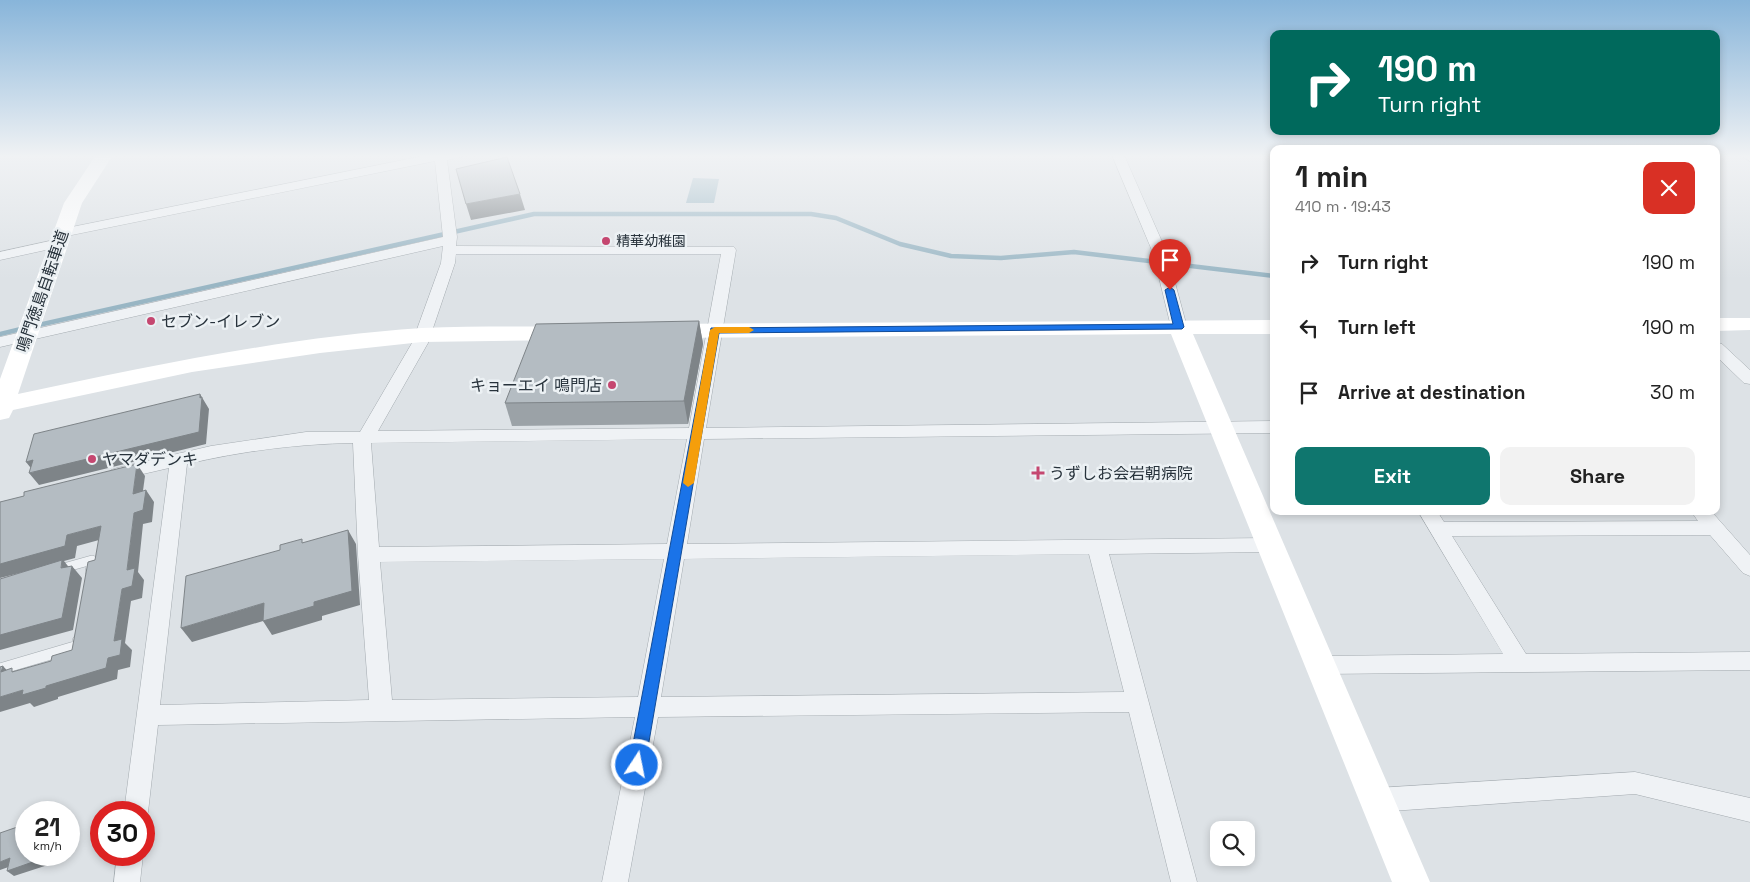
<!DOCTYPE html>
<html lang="en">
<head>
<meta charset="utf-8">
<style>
  body { margin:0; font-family:"Space Grotesk","Noto Sans JP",sans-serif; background:#f2f2f2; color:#222; height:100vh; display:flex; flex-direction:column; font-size:19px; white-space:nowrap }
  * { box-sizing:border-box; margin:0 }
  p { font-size:16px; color:#767676 }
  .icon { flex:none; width:28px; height:28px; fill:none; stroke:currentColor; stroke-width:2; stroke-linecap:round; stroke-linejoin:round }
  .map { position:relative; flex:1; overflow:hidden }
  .sheet { position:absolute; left:1270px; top:145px; width:450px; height:370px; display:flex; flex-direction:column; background:#fff; border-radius:10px; box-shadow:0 2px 8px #0003 }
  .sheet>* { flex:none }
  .hud { position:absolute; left:1270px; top:30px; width:450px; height:105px; border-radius:10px; box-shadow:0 2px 8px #0003; background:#00695c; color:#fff; overflow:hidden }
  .controls { position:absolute; left:1210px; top:821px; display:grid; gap:10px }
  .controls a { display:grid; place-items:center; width:45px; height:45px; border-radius:10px; background:#fff; box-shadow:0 2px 8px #0003; font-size:25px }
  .speed { position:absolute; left:15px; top:801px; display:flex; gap:10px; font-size:25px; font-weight:700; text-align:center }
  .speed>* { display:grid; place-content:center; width:65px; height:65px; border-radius:50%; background:#fff; box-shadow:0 2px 8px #0003; line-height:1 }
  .speed small { font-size:12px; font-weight:400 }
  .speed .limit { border:8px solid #d22; background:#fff; color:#111 }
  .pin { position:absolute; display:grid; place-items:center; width:42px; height:42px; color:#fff; margin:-51px -21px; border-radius:50% 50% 50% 0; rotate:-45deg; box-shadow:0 0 5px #0007 }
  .pin .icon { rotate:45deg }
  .me { position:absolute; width:55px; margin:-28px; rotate:11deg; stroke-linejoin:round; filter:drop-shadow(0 0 4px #0008) }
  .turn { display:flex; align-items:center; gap:18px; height:105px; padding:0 25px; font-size:22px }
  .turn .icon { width:65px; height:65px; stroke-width:2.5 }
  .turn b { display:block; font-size:35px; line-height:42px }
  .round { display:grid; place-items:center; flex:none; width:52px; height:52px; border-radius:10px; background:#f2f2f2 }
  .headline { display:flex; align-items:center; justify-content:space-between; height:85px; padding:0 25px }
  h1 { font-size:30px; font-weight:800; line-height:38px }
  .button { display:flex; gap:10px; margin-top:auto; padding:10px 25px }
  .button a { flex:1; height:58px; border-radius:10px; background:#0f766e; color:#fff; font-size:20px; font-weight:800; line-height:58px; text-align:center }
  .button a+a { background:#f2f2f2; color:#222 }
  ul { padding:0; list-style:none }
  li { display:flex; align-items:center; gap:15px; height:65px; padding:0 25px }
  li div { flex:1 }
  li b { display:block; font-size:19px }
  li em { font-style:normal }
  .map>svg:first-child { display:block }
</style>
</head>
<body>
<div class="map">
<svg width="1750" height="882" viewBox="0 0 1750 882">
  <rect width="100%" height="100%" fill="#dde2e6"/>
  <!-- water -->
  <path fill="#99b6c4" d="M693,178L719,179L714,203H686Z"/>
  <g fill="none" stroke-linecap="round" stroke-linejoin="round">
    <!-- stream -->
    <g stroke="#99b6c4" stroke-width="4.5">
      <path d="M34,326L534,214H811L836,218L900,244L951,256L1001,258L1074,252L1274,276"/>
      <path d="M0,334L25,328"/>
    </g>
    <!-- lane-far1 casing -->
    <g stroke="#a3aaaf" stroke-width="10">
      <path id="lane-far1" d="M60,569L92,560L90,572"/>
    </g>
    <!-- lane casing -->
    <g stroke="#a3aaaf" stroke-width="12">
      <path id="lane" d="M0,669L78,646V641"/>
    </g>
    <!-- street casing -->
    <g stroke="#a3aaaf" stroke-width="1">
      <g id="street">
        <path d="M428,155H464L462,157L447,160L457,237L456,246L734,247L736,250L706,428L1274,421V433L704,439L687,544L1270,538L1277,540L1280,545L1277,550L1270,552L1109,554L1197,882H1171L1129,712L658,717L628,882H602L635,717L158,725L148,812L144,821V812H124L169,468L117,480L111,478L108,474L111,470L117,468L211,446L306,432H360L412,343L441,263L443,246L0,347V337L443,237L435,161L62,237L55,233L62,229ZM456,254H721L689,428L378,431L428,343L455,263ZM687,439L667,544L379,547L371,443ZM353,443L358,555L369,700L160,705L187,464C242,451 297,444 353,443ZM1089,554L1124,692L661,697L684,559ZM664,559L638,697L392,700L380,562Z"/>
        <path d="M1112,155H1124L1167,253L1187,327L1184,330H1174L1171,327L1153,253Z"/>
        <path d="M1740,155H1750V161Z"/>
        <path d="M59,239L66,243L64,246L0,260V252Z"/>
        <path d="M1716,342L1722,344L1750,370V384L1744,383L1716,356Z"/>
        <path d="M1418,511H1437L1444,522L1698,521L1691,511H1711L1750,555V576L1743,573L1710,535L1452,536L1526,654L1750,652V670L1320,674L1312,672L1309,665L1312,658L1320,656L1503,654Z"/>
        <path d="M1635,772L1750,798V822L1635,794L1377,812L1368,808L1365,800L1368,792L1377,788Z"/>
        <path d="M117,855H143L140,882H114Z"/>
      </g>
    </g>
    <!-- lane-far1 -->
    <use href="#lane-far1" stroke="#eff2f5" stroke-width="9"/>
    <!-- lane -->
    <use href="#lane" stroke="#eff2f5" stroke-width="11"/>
    <!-- street -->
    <use href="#street" fill="#eff2f5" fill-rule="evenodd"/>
    <!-- secondary -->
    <g fill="#fff" fill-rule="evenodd">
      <path d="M96,155H113L82,203L18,394C151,366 286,337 422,328C470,326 518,327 566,326L574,328L577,333L574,338L566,340L422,342L320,353L192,372L13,410L9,418L0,420V379L64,203Z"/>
      <path d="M1716,318H1750V330L1716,331Z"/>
      <path d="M1274,320V334H1193L1430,882H1392L1171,334L666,338L658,336L655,331L658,326L666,324Z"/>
    </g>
  </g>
  <!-- wall -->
  <path fill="#9ba2a7" d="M699,321L703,344L688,424L512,426L505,403Z"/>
  <!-- shaded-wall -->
  <g fill="#7e8488">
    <path d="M520,194L525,210L471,220L466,204Z"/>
    <path d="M699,321L703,344L688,424L684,401Z"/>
    <path d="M200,394L209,409L206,444L39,485L29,473L34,472L26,462L200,398Z"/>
    <path d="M137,464L145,476L141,505L133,494Z"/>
    <path d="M146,490L154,502L152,522L143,524L138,572L144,580L142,598L131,601L125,643L132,650L130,667L118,670L117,679L58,697V699L34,707L30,703L0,712V697L23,690L46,686L108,658L114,641L122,589L127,570L134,513Z"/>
    <path d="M101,526L110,537L77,546L75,558L64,561L71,570L72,566L82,578L73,630L0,650V635L61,568L62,562L0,578V564L67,535Z"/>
    <path d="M348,530L356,544L360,605L322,616V620L272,635L263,621Z"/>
    <path d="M264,603L273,618L192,642L181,628Z"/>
    <path d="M3,666L14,678L1,672Z"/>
    <path d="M47,855H55L54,863L14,876L7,871Z"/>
    <path d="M10,858L17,864L0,870V862Z"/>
  </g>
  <!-- building -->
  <g fill="#b4bcc2" stroke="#7e8488">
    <path d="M507,157L520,194L466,204L456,169Z"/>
    <path d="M699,321L684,401L505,403L536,324Z"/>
    <path d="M200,394V398L202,397L199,432L29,473L33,460L26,462L34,434Z"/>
    <path d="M137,464L133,494L146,490L143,510L134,513L127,570L135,568L132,586L122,589L114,641L122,639L120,655L108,658L106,668L46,686V688L22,695L23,690L0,697V667L3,666L1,672L12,668V672L51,661L52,656L72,650L88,562L95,560L101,526L67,535L65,546L0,564V502L24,496V492Z"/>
    <path d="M348,530L352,591L314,602V606L263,621L264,603L181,628L186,576L280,550V545L302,539V543Z"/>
    <path d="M62,560L61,568L72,566L62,618L0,635V579Z"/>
    <path d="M26,824V855H47V857L7,871L10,858L0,862V833Z"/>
  </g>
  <!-- sky -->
  <linearGradient id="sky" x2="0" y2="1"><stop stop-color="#88b5da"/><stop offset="0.56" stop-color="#f0f2f4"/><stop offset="1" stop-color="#f0f2f4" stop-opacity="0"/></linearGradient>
  <rect width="1750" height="279" fill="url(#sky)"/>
  <!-- route -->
  <path fill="#1a73e8" stroke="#114b97" d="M1170,287L1174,290L1184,327L1182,329L719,333L645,765L643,770L637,772L632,770L629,765L711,328L1173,324L1165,290Z"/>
  <!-- slow -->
  <path fill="#f59e0b" d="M715,327H749L754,330L749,333H719L694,483L688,487L683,483L710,330Z"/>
  <!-- markers -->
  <g fill="#c54770" stroke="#ecf1f4" stroke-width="2">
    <circle cx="606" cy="241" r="5"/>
    <circle cx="151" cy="321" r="5"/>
    <circle cx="612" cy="385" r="5"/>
    <circle cx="92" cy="459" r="5"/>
    <path d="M1035.5 465.5h5v5h5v5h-5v5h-5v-5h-5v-5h5z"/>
  </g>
  <g text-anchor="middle" stroke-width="5" stroke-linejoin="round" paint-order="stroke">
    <!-- far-poi labels -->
    <g font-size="14" fill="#27323b" stroke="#ecf1f4" text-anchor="start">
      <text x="616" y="246">精華幼稚園</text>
    </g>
    <!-- street labels -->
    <g font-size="16" fill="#27323b" stroke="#ecf1f4">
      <text transform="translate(42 291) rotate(-71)" y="6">鳴門徳島自転車道</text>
    </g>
    <!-- poi labels -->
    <g font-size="16" fill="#27323b" stroke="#ecf1f4" text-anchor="start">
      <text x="161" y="327">セブン-イレブン</text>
      <text x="602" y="391" text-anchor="end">キョーエイ 鳴門店</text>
      <text x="102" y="465">ヤマダデンキ</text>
      <text x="1049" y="479">うずしお会岩朝病院</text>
    </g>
  </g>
</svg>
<div class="controls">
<a><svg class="icon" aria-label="search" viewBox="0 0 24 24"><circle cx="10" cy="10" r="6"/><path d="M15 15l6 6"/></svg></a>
</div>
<div class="speed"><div>21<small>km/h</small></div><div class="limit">30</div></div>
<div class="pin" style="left:1170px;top:290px;background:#d93025"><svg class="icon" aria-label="arrive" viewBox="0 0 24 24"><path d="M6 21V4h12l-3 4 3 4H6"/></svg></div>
<svg class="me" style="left:637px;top:765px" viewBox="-20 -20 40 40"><circle r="17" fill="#1a73e8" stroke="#fff" stroke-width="3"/><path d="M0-11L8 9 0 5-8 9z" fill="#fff"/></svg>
<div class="hud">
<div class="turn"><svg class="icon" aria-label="right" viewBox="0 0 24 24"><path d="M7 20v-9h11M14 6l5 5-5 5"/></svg><div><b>190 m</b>Turn right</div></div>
</div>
<section class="sheet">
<div class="headline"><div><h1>1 min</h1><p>410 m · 19:43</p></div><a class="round" style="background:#d93025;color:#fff"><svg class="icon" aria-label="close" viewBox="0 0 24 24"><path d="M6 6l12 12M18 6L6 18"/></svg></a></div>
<ul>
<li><svg class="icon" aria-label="right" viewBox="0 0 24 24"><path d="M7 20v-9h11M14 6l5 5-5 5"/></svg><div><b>Turn right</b></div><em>190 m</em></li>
<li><svg class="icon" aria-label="left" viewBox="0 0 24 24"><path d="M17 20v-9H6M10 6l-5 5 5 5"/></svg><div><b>Turn left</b></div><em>190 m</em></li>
<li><svg class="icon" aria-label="arrive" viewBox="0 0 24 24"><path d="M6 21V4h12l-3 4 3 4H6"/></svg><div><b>Arrive at destination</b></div><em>30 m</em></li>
</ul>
<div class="button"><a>Exit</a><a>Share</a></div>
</section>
</div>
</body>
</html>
